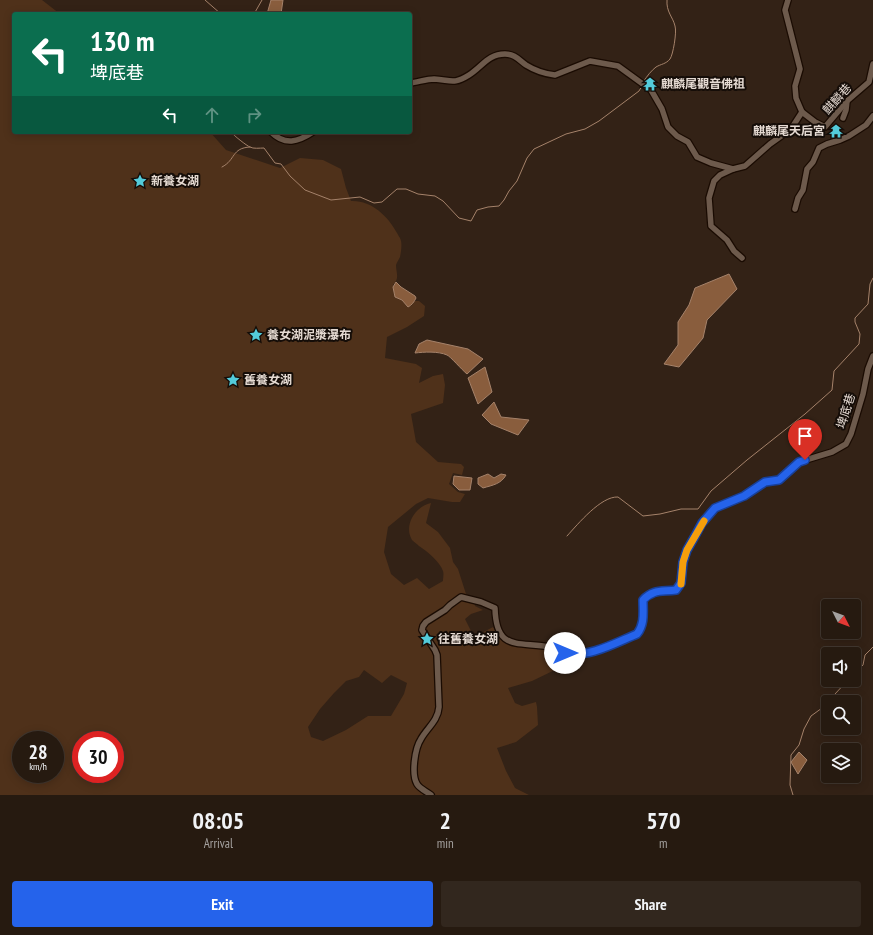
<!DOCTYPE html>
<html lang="en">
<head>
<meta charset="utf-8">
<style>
  body { margin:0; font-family:"PT Sans Narrow","Noto Sans TC",sans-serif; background:#32271e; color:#f1f3f6; height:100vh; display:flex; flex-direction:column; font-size:15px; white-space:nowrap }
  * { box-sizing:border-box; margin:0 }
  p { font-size:13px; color:#a4a19f }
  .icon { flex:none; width:22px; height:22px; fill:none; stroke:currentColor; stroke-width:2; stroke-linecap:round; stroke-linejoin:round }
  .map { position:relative; height:795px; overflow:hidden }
  .details { display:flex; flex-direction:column; background:#261a10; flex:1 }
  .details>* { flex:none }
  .banner { position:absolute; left:12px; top:12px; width:400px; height:122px; border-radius:4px; box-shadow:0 2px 10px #0003,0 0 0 1px #423830; background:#0b6e4f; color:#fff; overflow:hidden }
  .needle { width:26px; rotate:132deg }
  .buttons { position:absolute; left:821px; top:599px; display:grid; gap:8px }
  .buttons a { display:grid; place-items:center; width:40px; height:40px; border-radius:4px; background:#261a10; box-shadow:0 2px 10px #0003,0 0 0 1px #423830; font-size:20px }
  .speed { position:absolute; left:12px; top:731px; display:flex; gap:8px; font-size:20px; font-weight:700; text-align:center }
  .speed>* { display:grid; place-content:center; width:52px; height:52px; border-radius:50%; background:#261a10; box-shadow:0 2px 10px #0003,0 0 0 1px #423830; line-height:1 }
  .speed small { font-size:10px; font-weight:400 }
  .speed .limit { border:6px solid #d22; background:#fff; color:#111 }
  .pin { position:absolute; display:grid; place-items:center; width:34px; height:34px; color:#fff; margin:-41px -17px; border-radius:50% 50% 50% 0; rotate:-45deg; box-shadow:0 0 4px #0007 }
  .pin .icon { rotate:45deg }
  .me { position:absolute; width:44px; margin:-22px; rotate:90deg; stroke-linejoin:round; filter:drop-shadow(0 0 3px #0008) }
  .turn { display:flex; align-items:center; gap:14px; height:84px; padding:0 12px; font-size:18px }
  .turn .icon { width:52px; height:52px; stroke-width:2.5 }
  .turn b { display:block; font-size:28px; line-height:34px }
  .lanes { display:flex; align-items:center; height:38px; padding:0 12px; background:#0003; justify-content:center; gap:20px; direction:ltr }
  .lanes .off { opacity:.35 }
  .eta { display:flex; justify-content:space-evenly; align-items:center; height:68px; text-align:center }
  .eta b { font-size:24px; font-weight:600; line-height:28px }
  .button { display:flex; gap:8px; margin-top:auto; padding:8px 12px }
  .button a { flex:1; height:46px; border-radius:4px; background:#2563eb; color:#fff; font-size:16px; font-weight:600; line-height:46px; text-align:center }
  .button a+a { background:#32271e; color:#f1f3f6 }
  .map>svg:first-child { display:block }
</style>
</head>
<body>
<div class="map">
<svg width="873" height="795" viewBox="0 0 873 795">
  <rect width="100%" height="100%" fill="#332216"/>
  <!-- green -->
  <path fill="#4f311a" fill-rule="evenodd" d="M0,0H42L60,14H14V132H210L226,150L280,168L300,158L323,160L341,169L346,188L351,201C371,200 388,216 397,233C398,235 401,239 401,241C402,245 401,253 400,257C399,259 397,262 396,265C396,273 400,278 393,285L395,297L402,300L411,306L414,301H419L425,306L424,316L407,327L387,337L385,358L416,364L422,368L419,383L433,376L443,374L445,385L443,403L411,414L416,442L438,462L461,464L464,467L462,475L453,473L449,484L458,492L465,494L460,502H452L428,498L416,504L388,527L384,552L391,574L404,585L417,578L429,589L443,581C443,578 444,574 443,571C440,562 427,551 419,546C417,544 414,542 412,540C403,525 416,506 431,503L426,523L438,532L450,548L453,562L458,569L466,594L473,598L475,606L483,610L471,614L465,619L474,637L493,627C508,656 525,643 550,650C554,651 559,654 563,657L561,667L532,681L508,688L515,703L522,706L536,702L537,707L538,725L516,742L497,748L506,771L515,788L529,795H0ZM364,670L382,683L391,675L407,683L404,694L391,716H368L346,730L323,741L311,737L308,727L320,709L334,693L346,681L359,677ZM21,740H55V774H21ZM81,740H115V774H81Z"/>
  <!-- water -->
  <g fill="#895d3d" stroke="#a5826a">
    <path d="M271,0H283L281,14H267Z"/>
    <path d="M729,274L737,289L707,320L703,338L679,367L664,364L678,345V322L689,305L695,288Z"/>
    <path d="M396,282L401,287L415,296L416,298C414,302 412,305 408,307L402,300L395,297L393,287Z"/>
    <path d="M427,340L468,349L483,359L467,374C462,370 450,356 447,355C438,351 424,352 415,353L419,344Z"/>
    <path d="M485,367L492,392L478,404L468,378Z"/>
    <path d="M494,402L501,417L529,420L518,435L491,424L482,415Z"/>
    <path d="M488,474L494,478L501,474L506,475C501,484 493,485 483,488L478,484V478Z"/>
    <path d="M454,476L472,478L470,490H459L453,484Z"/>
    <path d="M799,752L807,760L798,774L791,762Z"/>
  </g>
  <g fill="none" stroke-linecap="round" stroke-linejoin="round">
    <!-- stream -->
    <g stroke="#a5826a" stroke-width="1">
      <path d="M205,0L221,14"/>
      <path d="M254,14L262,0"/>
      <path d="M644,81C647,76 651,71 656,67C661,64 666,64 670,59C673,55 677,32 675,26C673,17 666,12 667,0"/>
      <path d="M231,132C233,135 247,146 250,147C253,149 260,148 264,148L275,163L281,164L290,176L305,190L331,200L360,197L374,203L382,202L397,189H406L418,194L435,196L443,201L459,218L471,221L477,210L488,207L499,206L504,200L509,191L517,181L527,158L534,149L566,134L585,129L599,121L639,91L642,86"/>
      <path d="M222,167C236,160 231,148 250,147"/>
      <path d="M567,536C578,524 601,496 618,497L643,516L660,514L681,509H698L711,491L747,460L805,414L832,390L834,371L859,344L860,334L855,322V318L868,304L870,284L873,278"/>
      <path d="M854,674L863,665L865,655L873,647"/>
      <path d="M793,795L790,785L791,755L799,745L804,729L811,716L822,708L848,680"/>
    </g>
    <!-- minor casing -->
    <g stroke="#1a0b02" stroke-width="8">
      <g id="minor">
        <path d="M788,0L785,10L800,69L795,86L796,98L802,112"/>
        <path d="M410,83C418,82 427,79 434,79C451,80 453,85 469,75C482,67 488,54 505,54C515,54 519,60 526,65C534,70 546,74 555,75L590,61L618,66L651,90L662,109L668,127L677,136L688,142L697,157L711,163L733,169"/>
        <path d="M843,118L846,110L847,101"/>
        <path d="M271,132C285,146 298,142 313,132"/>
        <path d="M795,209L798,198L803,190L807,169L813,162L819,148L827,144L840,140L849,136L866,125L873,116"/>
        <path d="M742,258L734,251L727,240L711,226L709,198L714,181L720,175L733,169L745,166L770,144L791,129L802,112L815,122L825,127L847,101L869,82L873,64"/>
        <path d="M431,795C426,791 420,789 417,784C411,774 415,748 421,739C427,728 438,721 439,707L437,655L435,650L422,630L423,626L426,622L445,610L450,605L461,597L481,602L495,608C496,652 518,641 550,647C559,649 567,655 576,654C597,653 618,642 637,634C645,624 643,612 643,600C653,589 662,592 675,590L681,583L683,562L687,550L695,536L702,523L715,508L744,496L765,482L779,480L799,462L832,452L846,444L851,434L863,394L868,369L873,356"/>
      </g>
    </g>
    <!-- minor -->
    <use href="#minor" stroke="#6d5a4c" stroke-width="5.5"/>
  </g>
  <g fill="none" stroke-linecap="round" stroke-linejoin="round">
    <!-- route casing -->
    <g stroke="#184099" stroke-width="10">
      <path id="route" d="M565,653C589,658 615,643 637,634C645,624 643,612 643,600C653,589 662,592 676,590L681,583L683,562L687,550L695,536L702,523L715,508L744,496L765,482L779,480L799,462L805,460"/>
    </g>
    <!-- route -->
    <use href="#route" stroke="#2563eb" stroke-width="7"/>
    <!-- slow -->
    <path stroke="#f59e0b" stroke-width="7" d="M681,584L683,562L687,550L704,521"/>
  </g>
  <!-- icons -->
  <defs>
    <g id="temple-bare" transform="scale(1.08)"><path d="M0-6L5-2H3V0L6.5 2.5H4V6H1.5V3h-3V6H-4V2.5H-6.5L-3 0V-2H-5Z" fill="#53cbda" stroke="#150d08" stroke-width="2.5" paint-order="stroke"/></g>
    <g id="sight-bare" transform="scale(1.08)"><path d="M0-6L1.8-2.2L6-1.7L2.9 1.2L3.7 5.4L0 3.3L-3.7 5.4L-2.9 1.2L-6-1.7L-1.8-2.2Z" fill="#53cbda" stroke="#150d08" stroke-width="2.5" paint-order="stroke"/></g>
  </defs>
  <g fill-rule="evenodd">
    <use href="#temple-bare" x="650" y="84"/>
    <use href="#temple-bare" x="836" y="131"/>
    <use href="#sight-bare" x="140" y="181"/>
    <use href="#sight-bare" x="256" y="335"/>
    <use href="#sight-bare" x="233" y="380"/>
    <use href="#sight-bare" x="427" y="639"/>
  </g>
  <g text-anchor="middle" stroke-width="4" stroke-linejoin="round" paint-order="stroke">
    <!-- poi labels -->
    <g font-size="12" font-weight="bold" fill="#e5dad2" stroke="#150d08" text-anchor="start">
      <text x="661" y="88">麒麟尾觀音佛祖</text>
      <text x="825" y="135" text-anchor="end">麒麟尾天后宮</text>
      <text x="151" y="185">新養女湖</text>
      <text x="267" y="339">養女湖泥漿瀑布</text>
      <text x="244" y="384">舊養女湖</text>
      <text x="438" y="643">往舊養女湖</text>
    </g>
    <!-- street labels -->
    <g font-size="12" fill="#e5dad2" stroke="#150d08">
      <text transform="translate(837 99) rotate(-48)" y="4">麒麟巷</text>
      <text transform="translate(846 411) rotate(-73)" y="4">埤底巷</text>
    </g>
  </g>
</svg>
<div class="buttons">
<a><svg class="needle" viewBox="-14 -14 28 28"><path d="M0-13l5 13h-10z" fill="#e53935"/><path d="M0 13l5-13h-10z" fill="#a4a19f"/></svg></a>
<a><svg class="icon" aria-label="sound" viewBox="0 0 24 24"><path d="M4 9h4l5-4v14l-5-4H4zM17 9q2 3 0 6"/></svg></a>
<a><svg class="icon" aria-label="search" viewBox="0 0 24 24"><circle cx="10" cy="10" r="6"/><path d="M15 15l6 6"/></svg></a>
<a><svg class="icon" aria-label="layers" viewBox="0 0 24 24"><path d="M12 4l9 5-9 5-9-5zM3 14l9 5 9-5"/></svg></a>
</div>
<div class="speed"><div>28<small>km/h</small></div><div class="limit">30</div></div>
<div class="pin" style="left:805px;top:460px;background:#d93025"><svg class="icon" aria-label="arrive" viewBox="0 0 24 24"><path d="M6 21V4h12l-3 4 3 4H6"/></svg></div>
<svg class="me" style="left:565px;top:653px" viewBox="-20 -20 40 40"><circle r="19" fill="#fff"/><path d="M0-13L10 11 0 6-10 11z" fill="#2563eb"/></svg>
<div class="banner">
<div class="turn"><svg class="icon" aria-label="left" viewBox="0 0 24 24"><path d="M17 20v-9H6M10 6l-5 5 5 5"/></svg><div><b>130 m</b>埤底巷</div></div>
<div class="lanes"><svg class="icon" aria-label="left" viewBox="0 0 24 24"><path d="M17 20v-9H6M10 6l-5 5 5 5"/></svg><svg class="icon off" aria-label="ahead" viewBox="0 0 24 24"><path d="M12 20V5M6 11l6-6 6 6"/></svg><svg class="icon off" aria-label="right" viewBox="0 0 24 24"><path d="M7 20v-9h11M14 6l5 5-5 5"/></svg></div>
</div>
</div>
<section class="details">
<div class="eta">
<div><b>08:05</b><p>Arrival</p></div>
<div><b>2</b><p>min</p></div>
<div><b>570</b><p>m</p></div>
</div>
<div class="button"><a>Exit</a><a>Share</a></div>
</section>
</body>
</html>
